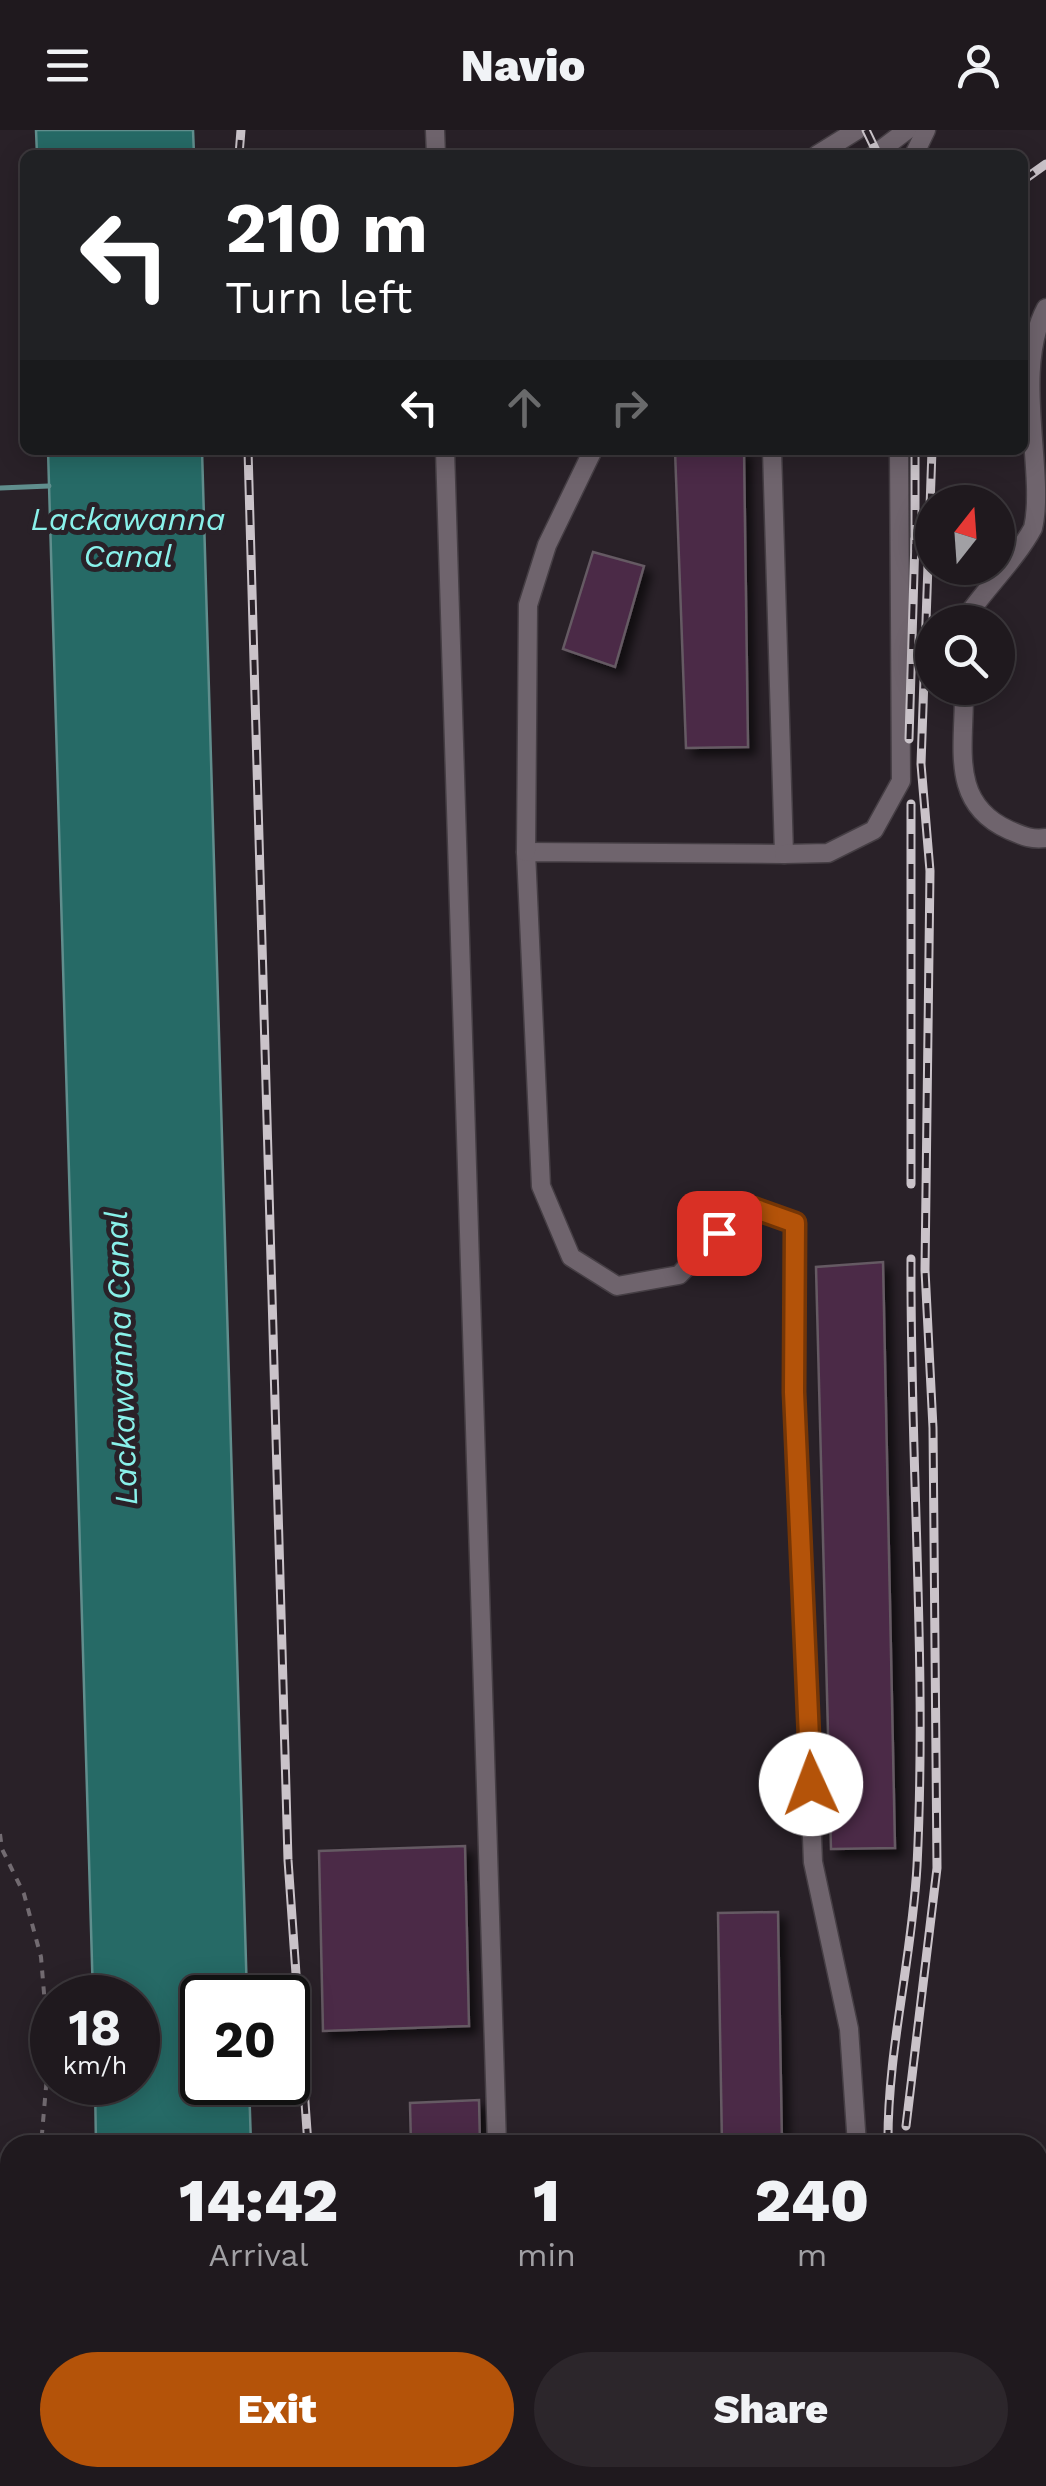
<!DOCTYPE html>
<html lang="en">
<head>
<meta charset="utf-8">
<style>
  body { margin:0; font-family:"Work Sans",sans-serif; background:#2c262b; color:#f1f3f6; height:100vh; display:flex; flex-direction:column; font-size:38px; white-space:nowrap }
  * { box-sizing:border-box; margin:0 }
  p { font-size:32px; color:#a1a0a4 }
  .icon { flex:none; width:55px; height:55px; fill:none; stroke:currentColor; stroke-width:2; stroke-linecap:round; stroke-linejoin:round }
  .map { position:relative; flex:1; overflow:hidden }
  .sheet { position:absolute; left:0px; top:2005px; width:1048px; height:352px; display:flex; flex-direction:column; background:#1f191e; border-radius:30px 30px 0 0; box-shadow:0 5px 25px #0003,0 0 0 2px #3c383c }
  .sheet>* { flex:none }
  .top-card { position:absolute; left:20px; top:20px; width:1008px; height:305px; border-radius:15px; box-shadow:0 5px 25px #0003,0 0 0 2px #3c383c; background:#202124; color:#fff; overflow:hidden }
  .needle { width:65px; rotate:17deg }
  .buttons { position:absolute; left:915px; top:355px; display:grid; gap:20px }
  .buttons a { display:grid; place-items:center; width:100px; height:100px; border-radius:50%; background:#1f191e; box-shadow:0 5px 25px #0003,0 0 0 2px #3c383c; font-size:50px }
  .speed { position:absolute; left:30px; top:1845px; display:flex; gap:20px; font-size:50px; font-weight:700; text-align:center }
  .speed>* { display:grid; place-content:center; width:130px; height:130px; border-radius:50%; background:#1f191e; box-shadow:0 5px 25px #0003,0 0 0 2px #3c383c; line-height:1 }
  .speed small { font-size:25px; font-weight:400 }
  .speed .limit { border:5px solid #111; border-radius:15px; background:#fff; color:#111 }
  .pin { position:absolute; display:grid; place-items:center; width:85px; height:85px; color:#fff; margin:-42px; border-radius:20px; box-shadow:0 5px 15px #0006 }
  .me { position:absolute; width:110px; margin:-55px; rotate:358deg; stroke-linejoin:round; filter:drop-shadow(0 0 8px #0008) }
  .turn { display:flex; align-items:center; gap:35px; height:210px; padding:0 40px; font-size:45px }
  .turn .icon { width:130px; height:130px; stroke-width:2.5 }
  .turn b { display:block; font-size:70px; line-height:85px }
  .lanes { display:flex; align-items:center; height:95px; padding:0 40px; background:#0003; justify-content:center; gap:50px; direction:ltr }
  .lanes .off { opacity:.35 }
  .eta { display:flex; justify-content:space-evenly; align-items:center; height:170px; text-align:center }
  .eta b { font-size:60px; font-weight:800; line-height:70px }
  .button { display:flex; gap:20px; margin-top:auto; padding:20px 40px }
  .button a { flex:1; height:115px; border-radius:60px; background:#b45309; color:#fff; font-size:40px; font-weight:800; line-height:115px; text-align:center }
  .button a+a { background:#2c262b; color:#f1f3f6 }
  header { display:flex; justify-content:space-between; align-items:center; height:130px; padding:0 40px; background:#1f191e; font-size:45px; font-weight:800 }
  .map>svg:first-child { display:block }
</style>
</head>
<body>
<header><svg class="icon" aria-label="menu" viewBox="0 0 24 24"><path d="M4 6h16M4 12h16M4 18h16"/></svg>Navio<svg class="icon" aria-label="person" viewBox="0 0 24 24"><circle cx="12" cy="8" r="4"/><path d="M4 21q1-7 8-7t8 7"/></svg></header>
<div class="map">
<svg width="1046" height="2356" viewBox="0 0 1046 2356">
  <defs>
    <filter id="shadow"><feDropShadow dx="7" dy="7" stdDeviation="5" flood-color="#0009"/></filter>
  </defs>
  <rect width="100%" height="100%" fill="#292128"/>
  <!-- water -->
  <g fill="#266a66" stroke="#608e8d" stroke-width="2.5">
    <path d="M36,0H193L194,25H37Z"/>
    <path d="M48,320H202L247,1867L202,1868V1952L249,1953L251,2015H96L95,1953L138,1952V1868L93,1867Z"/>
    <rect x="105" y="2348" width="154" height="8"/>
  </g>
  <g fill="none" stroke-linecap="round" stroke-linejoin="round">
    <!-- stream -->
    <path stroke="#608e8d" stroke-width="5" d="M0,358L49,356"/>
  </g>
  <!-- building -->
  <g fill="#4b2947" stroke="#655a63" stroke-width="2.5" filter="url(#shadow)">
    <path d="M675,320H744L748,617L686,618Z"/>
    <path d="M593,422L644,436L615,537L563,519Z"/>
    <path d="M883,1132L895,1718L831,1719L816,1137Z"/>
    <path d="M465,1716L469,1896L323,1901L319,1721Z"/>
    <path d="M778,1782L782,2015H722L718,1783Z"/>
    <path d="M479,1970L480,2015H411L410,1973Z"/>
  </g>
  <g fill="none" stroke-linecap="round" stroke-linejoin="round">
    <!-- minor casing -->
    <g stroke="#453e44" stroke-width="21">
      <g id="minor">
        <path d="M435,0L436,25"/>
        <path d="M817,25L857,0"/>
        <path d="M874,25L907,0"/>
        <path d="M914,25L926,0"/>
        <path d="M445,320L497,2015"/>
        <path d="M772,320L784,724L526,722L541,1056L571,1127L617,1156L679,1145L719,1103L753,1079L795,1093L794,1262L813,1732L849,1899L857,2015"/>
        <path d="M970,492L972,479C991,453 1018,426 1033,398C1046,343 1012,241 1046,178"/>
        <path d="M964,558C965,615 948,673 1009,700C1023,706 1031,710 1046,708"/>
        <path d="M526,722L528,475L547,415L593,320"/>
        <path d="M784,724L828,723L874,700L901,651L899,320"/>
        <path d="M522,2348V2356"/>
        <path d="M862,2348V2356"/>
      </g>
    </g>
    <!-- path -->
    <g stroke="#726b71" stroke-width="4" stroke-dasharray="8 8" stroke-linecap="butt">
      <path d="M0,1704L2,1719L24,1764L41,1827L49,1923L41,2015"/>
      <path d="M46,2356V2348"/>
    </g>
    <!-- minor -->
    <use href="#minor" stroke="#6f646d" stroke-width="18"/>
    <!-- rail casing -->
    <g stroke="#cac3c9" stroke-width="9">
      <g id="rail">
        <path d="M866,0L878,25"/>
        <path d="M239,25L241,0"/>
        <path d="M1022,51L1046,34"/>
        <path d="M248,320L288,1730L308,2015"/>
        <path d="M915,320V420"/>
        <path d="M909,609L915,409"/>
        <path d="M911,674V1054"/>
        <path d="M906,1996L937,1738L933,1298L925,1140L930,741L921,634L932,320"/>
        <path d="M888,2015C887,1922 912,1829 917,1736C927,1535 910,1331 911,1129"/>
        <path d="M320,2348V2356"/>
        <path d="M895,2348V2356"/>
      </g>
    </g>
    <!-- rail -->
    <use href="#rail" stroke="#292128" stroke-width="5" stroke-dasharray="15" stroke-linecap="butt"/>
  </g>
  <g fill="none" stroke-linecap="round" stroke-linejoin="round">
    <!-- route casing -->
    <g stroke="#753606" stroke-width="25">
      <path id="route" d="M719,1103L753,1078L795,1093L794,1262L811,1654"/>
    </g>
    <!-- route -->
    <use href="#route" stroke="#b45309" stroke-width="18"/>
  </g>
  <g text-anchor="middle" stroke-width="10" stroke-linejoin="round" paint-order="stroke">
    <!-- water labels -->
    <g font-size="32" font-style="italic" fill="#89f1ea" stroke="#292128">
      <text x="128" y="400">Lackawanna<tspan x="128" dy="37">Canal</tspan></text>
      <text transform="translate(121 1228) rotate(-92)" y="11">Lackawanna Canal</text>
    </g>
  </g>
</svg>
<div class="buttons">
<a><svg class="needle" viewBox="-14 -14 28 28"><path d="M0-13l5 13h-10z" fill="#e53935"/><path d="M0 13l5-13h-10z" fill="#a1a0a4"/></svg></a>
<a><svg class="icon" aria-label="search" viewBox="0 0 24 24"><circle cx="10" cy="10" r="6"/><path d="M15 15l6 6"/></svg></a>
</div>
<div class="speed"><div>18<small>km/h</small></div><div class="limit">20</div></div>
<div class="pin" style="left:719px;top:1103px;background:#d93025"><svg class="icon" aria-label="arrive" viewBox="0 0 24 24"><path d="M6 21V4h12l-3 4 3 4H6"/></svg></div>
<svg class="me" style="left:811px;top:1654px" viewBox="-20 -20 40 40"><circle r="19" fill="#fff"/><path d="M0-13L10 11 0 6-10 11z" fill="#b45309"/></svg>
<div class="top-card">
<div class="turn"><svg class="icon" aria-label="left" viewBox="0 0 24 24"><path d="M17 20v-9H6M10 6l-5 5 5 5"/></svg><div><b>210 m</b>Turn left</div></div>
<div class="lanes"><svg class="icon" aria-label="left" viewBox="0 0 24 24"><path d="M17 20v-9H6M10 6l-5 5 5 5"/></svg><svg class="icon off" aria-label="ahead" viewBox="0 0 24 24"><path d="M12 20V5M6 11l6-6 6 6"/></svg><svg class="icon off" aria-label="right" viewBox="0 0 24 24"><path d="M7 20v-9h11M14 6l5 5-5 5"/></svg></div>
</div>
<section class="sheet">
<div class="eta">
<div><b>14:42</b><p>Arrival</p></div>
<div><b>1</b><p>min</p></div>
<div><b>240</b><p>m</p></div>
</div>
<div class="button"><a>Exit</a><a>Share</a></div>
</section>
</div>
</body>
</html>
